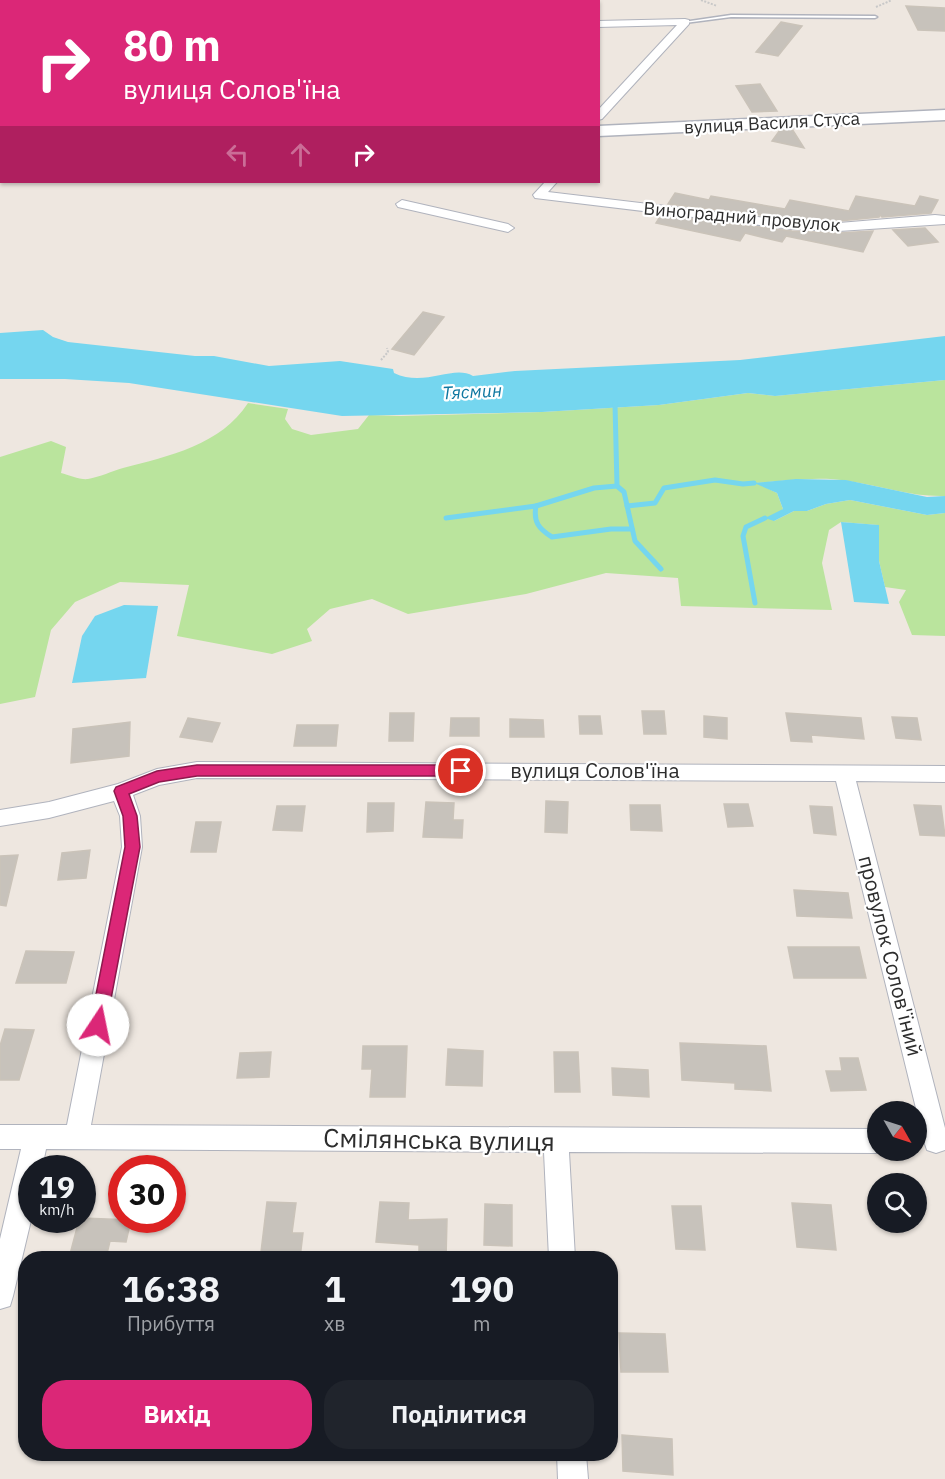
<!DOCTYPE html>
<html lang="uk">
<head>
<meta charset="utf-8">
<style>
  body { margin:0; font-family:"IBM Plex Sans",sans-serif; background:#20242c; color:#f1f3f6; height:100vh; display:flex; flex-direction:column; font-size:22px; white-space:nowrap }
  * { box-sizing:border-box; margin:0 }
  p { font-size:20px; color:#9ea1a6 }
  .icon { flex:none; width:33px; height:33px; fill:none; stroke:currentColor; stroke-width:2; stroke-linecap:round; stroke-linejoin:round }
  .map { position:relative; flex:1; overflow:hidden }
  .sheet { position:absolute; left:18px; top:1251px; width:600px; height:210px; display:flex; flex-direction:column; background:#171b24; border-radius:24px; box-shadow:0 2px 4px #0004 }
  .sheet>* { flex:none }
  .top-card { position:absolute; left:0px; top:0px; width:600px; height:183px; box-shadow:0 2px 4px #0004; background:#db2777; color:#fff; overflow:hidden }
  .needle { width:39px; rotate:129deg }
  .tools { position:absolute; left:867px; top:1101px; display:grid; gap:12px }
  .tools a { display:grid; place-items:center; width:60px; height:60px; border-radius:50%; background:#171b24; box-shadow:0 2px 4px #0004; font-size:30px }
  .speed { position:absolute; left:18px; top:1155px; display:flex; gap:12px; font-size:30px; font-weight:700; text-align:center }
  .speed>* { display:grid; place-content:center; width:78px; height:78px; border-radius:50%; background:#171b24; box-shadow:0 2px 4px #0004; line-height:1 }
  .speed small { font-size:15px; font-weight:400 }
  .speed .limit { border:9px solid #d22; background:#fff; color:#111 }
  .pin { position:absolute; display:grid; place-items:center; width:51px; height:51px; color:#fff; margin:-26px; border:3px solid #fff; border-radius:50%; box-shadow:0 2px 6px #0007 }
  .me { position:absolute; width:66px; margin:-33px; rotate:11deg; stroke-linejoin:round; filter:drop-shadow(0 0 4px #0008) }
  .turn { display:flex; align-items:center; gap:21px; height:126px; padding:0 24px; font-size:27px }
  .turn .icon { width:78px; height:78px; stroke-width:2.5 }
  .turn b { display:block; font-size:42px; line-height:51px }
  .lanes { display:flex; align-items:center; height:57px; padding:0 24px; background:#0003; justify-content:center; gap:30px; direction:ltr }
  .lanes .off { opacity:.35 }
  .eta { display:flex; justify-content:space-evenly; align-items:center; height:102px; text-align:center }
  .eta b { font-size:36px; font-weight:700; line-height:42px }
  .cta { display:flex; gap:12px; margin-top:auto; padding:12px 24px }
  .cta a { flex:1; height:69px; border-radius:24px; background:#db2777; color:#fff; font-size:24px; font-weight:700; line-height:69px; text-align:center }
  .cta a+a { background:#20242c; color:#f1f3f6 }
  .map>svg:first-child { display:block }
</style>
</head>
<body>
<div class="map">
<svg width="945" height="1479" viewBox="0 0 945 1479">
  <rect width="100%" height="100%" fill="#eee7e0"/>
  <!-- green -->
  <path fill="#bae49d" d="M945,380V496C912,497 881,486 848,481C818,476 786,481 756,483L777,493L783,509L774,521L794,511H807L826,504L850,500L927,515L945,513V636L912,635L899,602L906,590L885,587L879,561L878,525L841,522L829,530L822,563L832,610L681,606L678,578L606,573L526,594L408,614L372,599L330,609L307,629L312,641L272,654L177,636L189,585L120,582L75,602L51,630L35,697L0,704V457L51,441L66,447L61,473C69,475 80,480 88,479C100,477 112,471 123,468C169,456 221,445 248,403L288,409L285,419L292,429L311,435L358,429L369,415L401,416L542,412L659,405L748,393L775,396Z"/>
  <!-- water -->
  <g fill="#75d6ef">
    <path d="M43,330L53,337L68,342L195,356H214L269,366L340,361L393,369L394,373C425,388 453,364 473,376L515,371L740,360L945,336V380L775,396L748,393L659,405L542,412L342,416L129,383L65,379H0V333Z"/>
    <path d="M796,479L846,480L927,497L945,496V513L927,515L850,500L826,504L807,511H794L774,521L765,518L783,509L777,493L754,483Z"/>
    <path d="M841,522L879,525V561L889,604L854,602Z"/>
    <path d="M124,605L158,606L146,678L72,683L82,636L95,616Z"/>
  </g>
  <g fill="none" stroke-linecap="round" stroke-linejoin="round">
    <!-- stream-far1 -->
    <path stroke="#75d6ef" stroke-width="4.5" d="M615,401V406"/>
    <!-- stream -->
    <g stroke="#75d6ef" stroke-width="5">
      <path d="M615,404L617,486L624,492L635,541L661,569"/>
      <path d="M617,486L594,488L536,506C533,522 539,529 552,537L611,529H632"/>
      <path d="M627,506L655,503L664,488L715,480L743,484L754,483"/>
      <path d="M446,518L536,506"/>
      <path d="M755,603L743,536L746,527L765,518"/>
    </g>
  </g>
  <!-- building -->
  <g fill="#c7c2bb" stroke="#cac3b9" stroke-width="1.5">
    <path d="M906,6L945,8V31L918,30Z"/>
    <path d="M781,22L802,26L778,56L756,52Z"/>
    <path d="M760,84L777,111L752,112L736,86Z"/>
    <path d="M792,129L804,148L772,141L780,130Z"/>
    <path d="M675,193L709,200L711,196L785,209L790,200L849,211L856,196L915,206L920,196L938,200L931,213L882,217L880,215L879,217L839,221L792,219L668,204Z"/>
    <path d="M661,215L792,231L839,233L873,231L863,252L786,236L782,242L745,233L740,241L656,223Z"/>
    <path d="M925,228L938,242L908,246L893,230Z"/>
    <path d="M423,312L444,317L414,355L392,349Z"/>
    <path d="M642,711H664L666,734H644Z"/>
    <path d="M390,713H414L413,741H389Z"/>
    <path d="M786,713L861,718L864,739L811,735L812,742L791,741Z"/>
    <path d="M579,716H600L602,734H580Z"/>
    <path d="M704,716L727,718V739L704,737Z"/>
    <path d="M892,717L917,718L921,740L896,738Z"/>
    <path d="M188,718L220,723L212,742L180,737Z"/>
    <path d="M451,718H479V736H450Z"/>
    <path d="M510,719L543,720L544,737H510Z"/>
    <path d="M130,722L129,756L71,763L73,729Z"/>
    <path d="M297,725H338L336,746H294Z"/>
    <path d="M546,801L568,802L567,833L545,832Z"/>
    <path d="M426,802L454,803L453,820H463L462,838L423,837Z"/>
    <path d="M368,803H394L393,831L367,832Z"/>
    <path d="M724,804H748L753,826L728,827Z"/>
    <path d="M630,805H660L662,831L631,830Z"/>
    <path d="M914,805L941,806L945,836L920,835Z"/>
    <path d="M277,806H305L302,831L273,830Z"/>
    <path d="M810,806L832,807L836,835L814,833Z"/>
    <path d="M196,822H221L216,852H191Z"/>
    <path d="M90,850L86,878L58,880L62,853Z"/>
    <path d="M18,855L6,906L0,905V856Z"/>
    <path d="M794,890L848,893L852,918L797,916Z"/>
    <path d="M788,947H859L866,978H794Z"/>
    <path d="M26,951L74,952L66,983H16Z"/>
    <path d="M5,1029L34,1030L19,1080H0V1046Z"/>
    <path d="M680,1043L766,1046L771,1091L735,1089V1083L682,1080Z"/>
    <path d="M363,1046H407L405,1097H370L372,1069H362Z"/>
    <path d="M448,1049L483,1051L482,1086L446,1085Z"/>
    <path d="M271,1052L269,1077L237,1078L240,1053Z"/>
    <path d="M554,1052H578L580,1092H555Z"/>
    <path d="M840,1058H858L866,1090L831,1091L826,1071H842Z"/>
    <path d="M612,1068L648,1070L649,1097L613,1095Z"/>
    <path d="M267,1202L296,1203L292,1233H303L300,1258H283L284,1253L261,1252Z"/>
    <path d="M380,1202L409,1203L408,1220L447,1219L446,1258H419V1245L376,1242Z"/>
    <path d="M792,1203L831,1205L836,1250L797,1247Z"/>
    <path d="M485,1204L512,1205V1246L484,1245Z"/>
    <path d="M672,1206H701L705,1250L676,1249Z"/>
    <path d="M82,1218L131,1220L126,1242L110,1241L106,1258H69L79,1220Z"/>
    <path d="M619,1333L665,1334L668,1372H621Z"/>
    <path d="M622,1435L672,1439L673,1475L623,1471Z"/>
  </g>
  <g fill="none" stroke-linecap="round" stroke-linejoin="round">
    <!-- lane casing -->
    <g stroke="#b0b3bd" stroke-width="3">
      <path id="lane" d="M731,15L875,16L877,17L875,18L731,17L685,23L683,22Z"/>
    </g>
    <!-- street casing -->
    <g stroke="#b0b3bd" stroke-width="2">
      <g id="street">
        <path d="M244,0H255L243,2Z"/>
        <path d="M685,19L689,20V24L602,119L598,120V110L677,25L598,27V21Z"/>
        <path d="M545,182H557L548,192L792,221L839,223L935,215L945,216V224L839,231L792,229L535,198L533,195Z"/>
        <path d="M402,200L508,224L514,228L508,232L398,207L396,204Z"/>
        <path d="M197,762L945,766V782L856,781L945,1128V1150L936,1153L927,1150L924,1141L836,781L197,778L159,785L133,795L140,816L142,847L91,1125L878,1129V1150H885L878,1153L569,1152L575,1258H549L544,1152L46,1149L42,1168H32V1216L13,1296L10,1306L0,1309V1239L21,1149H0V1125H67L122,847L120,816L114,801L49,818L0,826V810L49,802L118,784L157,769Z"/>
        <path d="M557,1454H586L588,1479H558Z"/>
      </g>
    </g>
    <!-- secondary casing -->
    <g stroke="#b0b3bd" stroke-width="3">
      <g id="secondary">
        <path d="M945,110V120L598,136V126Z"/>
        <path d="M2,164V175H0V165Z"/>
      </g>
    </g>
    <!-- path -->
    <g stroke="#c8c8c8" stroke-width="2" stroke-dasharray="2 1.5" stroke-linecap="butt">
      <path d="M701,0L717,6"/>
      <path d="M876,7L892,0"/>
      <path d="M381,360L388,352L387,348"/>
    </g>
    <!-- lane -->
    <use href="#lane" fill="#fff" fill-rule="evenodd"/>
    <!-- street -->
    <use href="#street" fill="#fff" fill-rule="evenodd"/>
    <!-- secondary -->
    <use href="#secondary" fill="#fff" fill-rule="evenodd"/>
  </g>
  <!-- route -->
  <path fill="#db2777" stroke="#8e194d" stroke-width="1.5" d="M197,765H461L468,771L461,776H197L159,782L129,794L137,816L140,847L106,1025L104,1030L98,1032L92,1030L90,1025L125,847L123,816L114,791L116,787L157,771Z"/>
  <g text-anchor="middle" stroke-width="4.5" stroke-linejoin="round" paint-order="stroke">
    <!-- far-street labels -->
    <g font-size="18" fill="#2d2d2d" stroke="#fff">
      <text transform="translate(772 123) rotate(-3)" y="6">вулиця Василя Стуса</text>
      <text transform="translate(742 217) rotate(5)" y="6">Виноградний провулок</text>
    </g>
    <!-- far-water labels -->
    <g font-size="18" font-style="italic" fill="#0e77a0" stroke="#fff">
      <text transform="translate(472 392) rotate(-3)" y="6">Тясмин</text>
    </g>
    <!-- street labels -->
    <g font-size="21" fill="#2d2d2d" stroke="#fff">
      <text x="595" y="778">вулиця Солов'їна</text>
      <text transform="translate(890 956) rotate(76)" y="7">провулок Солов'їний</text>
    </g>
    <!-- near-street labels -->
    <g font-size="26" fill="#2d2d2d" stroke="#fff">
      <text transform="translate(439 1140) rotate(1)" y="9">Смілянська вулиця</text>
    </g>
  </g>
</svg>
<div class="tools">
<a><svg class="needle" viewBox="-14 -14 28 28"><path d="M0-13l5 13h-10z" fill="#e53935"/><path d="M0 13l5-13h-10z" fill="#9ea1a6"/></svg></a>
<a><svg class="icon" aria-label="search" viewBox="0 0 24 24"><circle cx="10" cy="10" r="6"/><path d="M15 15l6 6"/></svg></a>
</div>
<div class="speed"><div>19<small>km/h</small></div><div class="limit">30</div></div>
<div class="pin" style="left:461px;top:771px;background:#d93025"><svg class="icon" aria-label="arrive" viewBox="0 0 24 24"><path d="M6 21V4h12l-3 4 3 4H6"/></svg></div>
<svg class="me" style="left:98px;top:1025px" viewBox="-20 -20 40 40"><circle r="19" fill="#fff"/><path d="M0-13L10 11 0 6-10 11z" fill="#db2777"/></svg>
<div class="top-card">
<div class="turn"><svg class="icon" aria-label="right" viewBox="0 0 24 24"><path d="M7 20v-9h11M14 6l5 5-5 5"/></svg><div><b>80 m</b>вулиця Солов'їна</div></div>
<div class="lanes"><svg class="icon off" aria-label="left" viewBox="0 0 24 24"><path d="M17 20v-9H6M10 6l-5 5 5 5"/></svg><svg class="icon off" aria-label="ahead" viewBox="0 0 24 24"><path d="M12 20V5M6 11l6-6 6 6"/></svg><svg class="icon" aria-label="right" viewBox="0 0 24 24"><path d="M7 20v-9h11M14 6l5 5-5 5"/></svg></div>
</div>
<section class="sheet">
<div class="eta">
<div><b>16:38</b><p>Прибуття</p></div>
<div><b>1</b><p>хв</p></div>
<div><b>190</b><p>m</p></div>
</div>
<div class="cta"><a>Вихід</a><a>Поділитися</a></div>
</section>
</div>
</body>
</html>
